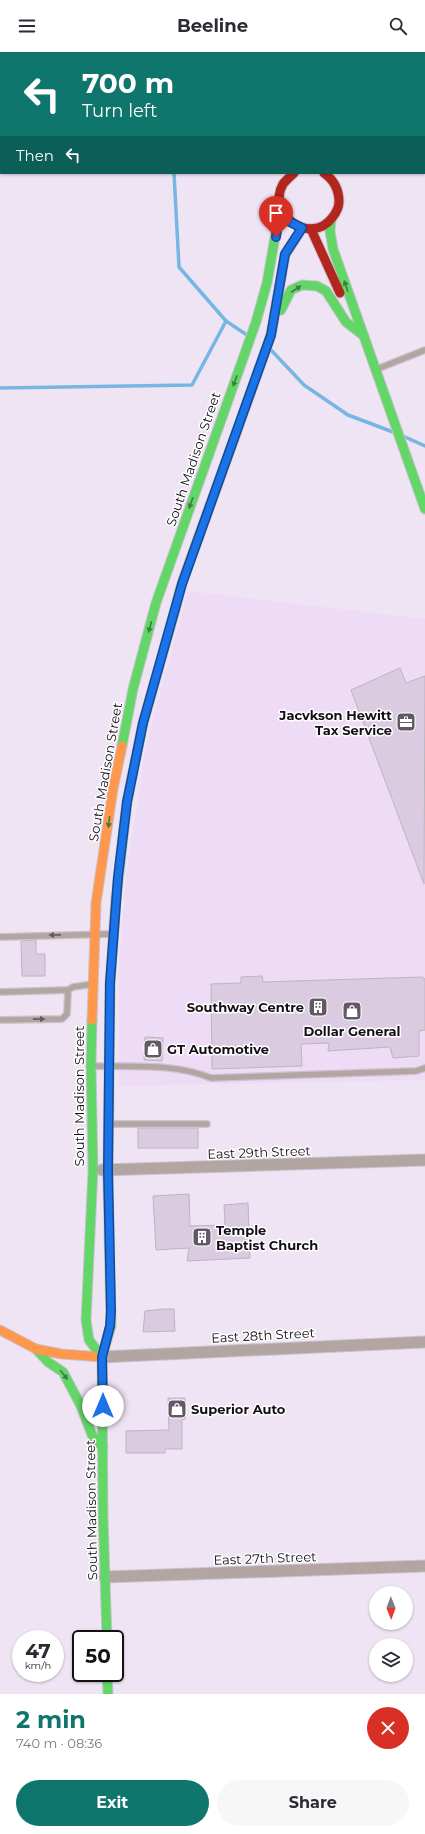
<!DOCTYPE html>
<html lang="en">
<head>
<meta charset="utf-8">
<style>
  body { margin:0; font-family:Montserrat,sans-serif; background:#f7f7f7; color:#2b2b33; height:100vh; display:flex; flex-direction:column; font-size:15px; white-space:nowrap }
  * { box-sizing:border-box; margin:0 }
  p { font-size:13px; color:#7c7c81 }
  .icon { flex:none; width:22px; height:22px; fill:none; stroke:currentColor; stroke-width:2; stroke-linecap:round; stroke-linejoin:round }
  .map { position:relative; height:1642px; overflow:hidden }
  .drawer { display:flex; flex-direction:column; background:#fff; flex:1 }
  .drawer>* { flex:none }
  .banner { position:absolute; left:0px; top:0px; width:425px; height:122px; box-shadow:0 1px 3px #0004; background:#0f766e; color:#fff; overflow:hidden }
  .needle { width:26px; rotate:179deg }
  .controls { position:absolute; left:369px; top:1534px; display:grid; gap:8px }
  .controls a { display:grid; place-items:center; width:44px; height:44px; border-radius:50%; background:#fff; box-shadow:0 1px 3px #0004; font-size:20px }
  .speed { position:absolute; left:12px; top:1578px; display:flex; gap:8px; font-size:20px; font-weight:700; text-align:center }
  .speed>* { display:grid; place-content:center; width:52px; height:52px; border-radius:50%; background:#fff; box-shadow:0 1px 3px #0004; line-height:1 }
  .speed small { font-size:10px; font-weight:400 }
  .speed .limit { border:2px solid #111; border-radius:6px; background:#fff; color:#111 }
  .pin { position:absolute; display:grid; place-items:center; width:34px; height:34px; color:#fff; margin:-41px -17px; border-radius:50% 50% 50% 0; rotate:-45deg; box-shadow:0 0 4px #0007 }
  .pin .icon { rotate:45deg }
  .me { position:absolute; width:44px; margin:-22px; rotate:0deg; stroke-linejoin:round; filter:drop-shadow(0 0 3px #0008) }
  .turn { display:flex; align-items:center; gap:14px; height:84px; padding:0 16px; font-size:18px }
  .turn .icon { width:52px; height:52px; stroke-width:2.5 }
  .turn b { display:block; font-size:28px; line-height:34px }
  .then { display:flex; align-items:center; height:38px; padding:0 16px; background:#0003; gap:8px; font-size:15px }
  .round { display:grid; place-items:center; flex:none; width:42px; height:42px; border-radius:21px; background:#f7f7f7 }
  .summary { display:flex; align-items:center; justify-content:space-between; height:68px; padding:0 16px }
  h1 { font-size:24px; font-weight:700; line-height:30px; color:#0f766e }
  .primary-button { display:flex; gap:8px; margin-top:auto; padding:8px 16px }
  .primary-button a { flex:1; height:46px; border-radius:24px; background:#0f766e; color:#fff; font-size:16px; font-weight:700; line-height:46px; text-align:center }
  .primary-button a+a { background:#f7f7f7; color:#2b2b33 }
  header { display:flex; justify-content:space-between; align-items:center; height:52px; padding:0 16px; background:#fff; font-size:18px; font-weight:700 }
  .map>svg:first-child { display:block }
</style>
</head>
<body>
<header><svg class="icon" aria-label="menu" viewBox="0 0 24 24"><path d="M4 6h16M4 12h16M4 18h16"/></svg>Beeline<svg class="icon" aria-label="search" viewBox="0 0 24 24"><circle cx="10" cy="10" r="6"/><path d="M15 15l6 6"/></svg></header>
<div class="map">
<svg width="425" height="1642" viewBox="0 0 425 1642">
  <rect width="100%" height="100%" fill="#efe4f4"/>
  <!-- built -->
  <path fill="#eedbf5" d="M188,539L425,567V1028L119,1034V912L126,826L145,697Z"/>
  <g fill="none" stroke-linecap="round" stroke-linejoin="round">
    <!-- stream -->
    <g stroke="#77b6e2" stroke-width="3.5">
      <path d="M161,0V1"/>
      <path d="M174,121L179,215L226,269L247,283"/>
      <path d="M271,298L304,333L348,363L393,380"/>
      <path d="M0,336L192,333L226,269"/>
      <path d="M405,385L425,394"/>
    </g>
  </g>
  <!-- building -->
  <g fill="#dbcbe1" stroke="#bcb4c0">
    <path d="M400,616L406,631L425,624L424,832L351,638Z"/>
    <path d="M36,888V902H45V924H22L21,889Z"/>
    <path d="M262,924L263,930L422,925L425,927V978L419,979V1004L393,1006L390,995L328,999L329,991L301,992L302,1014L212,1017L211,932L241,931V925Z"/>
    <path d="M145,985L163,986L162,1009L144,1008Z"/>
    <rect x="138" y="1076" width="60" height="20"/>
    <path d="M189,1142L190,1174L225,1173L224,1153L248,1151L250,1206L187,1209L189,1196L156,1198L153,1144Z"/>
    <path d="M163,1257H174L175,1279L143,1280L145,1259Z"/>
    <path d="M168,1346H185V1367L182,1368V1397H165V1401H126V1379L169,1378Z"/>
  </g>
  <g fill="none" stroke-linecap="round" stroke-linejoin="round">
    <!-- lane casing -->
    <g stroke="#cbc3cf" stroke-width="8">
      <g id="lane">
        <path d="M385,0L386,1"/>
        <path d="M424,11L425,10"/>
        <path d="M377,317L425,298"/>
        <path d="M0,885L111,882"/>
        <path d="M0,940L68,938"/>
        <path d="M0,968L62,967L67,962L68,938L73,935L93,932"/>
        <path d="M91,1014C131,1015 174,1011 211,1026L416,1019L425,1016"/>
        <path d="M110,1072H207"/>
      </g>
    </g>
    <!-- street casing -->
    <g stroke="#cbc3cf" stroke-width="13">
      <g id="street">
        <path d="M102,1118L425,1108"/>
        <path d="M102,1305L425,1290"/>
        <path d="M105,1525L425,1514"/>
      </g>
    </g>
    <!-- fast casing -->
    <g stroke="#cbc3cf" stroke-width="11">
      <g id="fast">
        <path d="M247,0L248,1"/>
        <path d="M371,0V1"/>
        <path d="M331,168L330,179L333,197L425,457"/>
        <path d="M281,258L291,238L302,233L317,234L326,239L346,270L364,284"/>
        <path d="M234,387L271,283L285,203L302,176"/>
        <path d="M122,694L133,637L156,551L256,270L267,231L280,156"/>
        <path d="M116,847L127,750L143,671L175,558"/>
        <path d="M92,968L91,1014L93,1118L86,1268L89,1288L102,1305"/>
        <path d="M36,1297L48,1310L63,1320L81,1354L92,1383L103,1396"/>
        <path d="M107,1587L103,1463L102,1305L111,1274L108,1126"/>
        <path d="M107,1621L108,1642"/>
      </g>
    </g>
    <!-- slow casing -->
    <g stroke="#cbc3cf" stroke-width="11">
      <g id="slow">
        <path d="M175,558L182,531L234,387"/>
        <path d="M92,968L96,851L113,737L122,694"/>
        <path d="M108,1126L110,931L116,847"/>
        <path d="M0,1278L36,1297L62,1302L102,1305"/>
      </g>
    </g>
    <!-- jam casing -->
    <g stroke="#cbc3cf" stroke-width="11">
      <g id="jam">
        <path d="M351,0V1"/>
        <path d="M294,121C291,124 286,128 283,132C266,162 310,194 332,166C336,161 339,156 339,150C339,137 334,128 324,121"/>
        <path d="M311,177L340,241"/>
      </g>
    </g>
    <!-- lane -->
    <use href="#lane" stroke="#b2a5a2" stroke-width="5.5"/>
    <!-- street -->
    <use href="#street" stroke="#b2a5a2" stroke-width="11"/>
    <!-- fast -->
    <use href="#fast" stroke="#63d668" stroke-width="9"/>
    <!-- slow -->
    <use href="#slow" stroke="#ff974d" stroke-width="9"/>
    <!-- jam -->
    <use href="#jam" stroke="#b3261e" stroke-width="9"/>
  </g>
  <!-- one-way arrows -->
  <defs><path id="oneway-solid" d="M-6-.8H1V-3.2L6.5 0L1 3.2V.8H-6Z"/></defs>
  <g fill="#407c44">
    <use href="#oneway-solid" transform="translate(346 234) rotate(-109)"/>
    <use href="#oneway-solid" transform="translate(296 237) rotate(-33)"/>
    <use href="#oneway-solid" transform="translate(235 329) rotate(110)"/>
    <use href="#oneway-solid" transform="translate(191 451) rotate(109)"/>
    <use href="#oneway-solid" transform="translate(150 575) rotate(105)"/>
    <use href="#oneway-solid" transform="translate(109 770) rotate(97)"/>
    <use href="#oneway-solid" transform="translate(64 1323) rotate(52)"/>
  </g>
  <g fill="#645a5c">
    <use href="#oneway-solid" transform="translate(55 883) rotate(179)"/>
    <use href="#oneway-solid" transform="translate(39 967) rotate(-1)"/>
  </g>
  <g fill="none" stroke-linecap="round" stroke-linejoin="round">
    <!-- route casing -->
    <g stroke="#114b97" stroke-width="10">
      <path id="route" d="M103,1354L102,1305L110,1274L111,1259L108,1118L110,931L118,825L127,750L143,671L182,532L271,283L285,202L302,176L288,169L280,156L276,185"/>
    </g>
    <!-- route -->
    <use href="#route" stroke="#1a73e8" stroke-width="7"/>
  </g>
  <!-- icons -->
  <defs>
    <g id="office-square" transform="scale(1)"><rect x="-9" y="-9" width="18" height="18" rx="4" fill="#615964" stroke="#fff"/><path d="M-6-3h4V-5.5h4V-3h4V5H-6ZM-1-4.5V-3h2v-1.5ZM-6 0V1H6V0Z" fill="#fff"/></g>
    <g id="building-square" transform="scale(1)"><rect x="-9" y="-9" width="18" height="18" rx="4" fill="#615964" stroke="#fff"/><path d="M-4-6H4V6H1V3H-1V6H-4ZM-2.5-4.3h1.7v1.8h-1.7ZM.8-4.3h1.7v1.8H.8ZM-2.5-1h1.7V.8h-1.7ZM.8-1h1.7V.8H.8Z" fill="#fff"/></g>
    <g id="shop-square" transform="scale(1)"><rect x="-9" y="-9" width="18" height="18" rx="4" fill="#615964" stroke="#fff"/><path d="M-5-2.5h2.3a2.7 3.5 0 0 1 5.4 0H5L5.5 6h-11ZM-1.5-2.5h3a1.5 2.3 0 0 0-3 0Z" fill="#fff"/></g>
  </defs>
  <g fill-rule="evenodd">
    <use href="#office-square" x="406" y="670"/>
    <use href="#building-square" x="318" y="955"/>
    <use href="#shop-square" x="352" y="959"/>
    <use href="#shop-square" x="153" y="997"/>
    <use href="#building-square" x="202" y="1185"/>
    <use href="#shop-square" x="177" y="1357"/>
  </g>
  <g text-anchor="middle" stroke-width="3" stroke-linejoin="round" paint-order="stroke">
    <!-- street labels -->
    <g font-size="13" fill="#150e17" stroke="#fff">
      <text transform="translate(193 407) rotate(-71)" y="5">South Madison Street</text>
      <text transform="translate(105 720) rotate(-80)" y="5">South Madison Street</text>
      <text transform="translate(79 1044) rotate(-90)" y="5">South Madison Street</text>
      <text transform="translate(259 1100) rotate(-2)" y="5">East 29th Street</text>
      <text transform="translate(263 1283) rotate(-3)" y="5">East 28th Street</text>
      <text transform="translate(91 1458) rotate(-91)" y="5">South Madison Street</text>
      <text transform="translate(265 1506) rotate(-2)" y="5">East 27th Street</text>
    </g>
    <!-- poi labels -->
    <g font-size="13" font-weight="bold" fill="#150e17" stroke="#fff" text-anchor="start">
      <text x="392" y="668" text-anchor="end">Jacvkson Hewitt<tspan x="392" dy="15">Tax Service</tspan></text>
      <text x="304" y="960" text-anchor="end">Southway Centre</text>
      <text x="352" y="984" text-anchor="middle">Dollar General</text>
      <text x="167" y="1002">GT Automotive</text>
      <text x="216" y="1183">Temple<tspan x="216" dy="15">Baptist Church</tspan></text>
      <text x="191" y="1362">Superior Auto</text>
    </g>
  </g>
</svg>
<div class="controls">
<a><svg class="needle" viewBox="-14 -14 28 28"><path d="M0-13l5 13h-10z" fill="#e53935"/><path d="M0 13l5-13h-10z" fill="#7c7c81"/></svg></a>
<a><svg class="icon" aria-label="layers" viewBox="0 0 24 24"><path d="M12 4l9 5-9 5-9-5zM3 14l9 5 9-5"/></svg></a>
</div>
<div class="speed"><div>47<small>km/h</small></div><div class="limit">50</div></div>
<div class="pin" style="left:276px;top:185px;background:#d93025"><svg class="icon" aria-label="arrive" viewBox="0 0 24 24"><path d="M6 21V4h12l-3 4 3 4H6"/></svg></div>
<svg class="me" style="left:103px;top:1354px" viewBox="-20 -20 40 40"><circle r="19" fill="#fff"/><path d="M0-13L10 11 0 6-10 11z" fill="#1a73e8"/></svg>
<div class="banner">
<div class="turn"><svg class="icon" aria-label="left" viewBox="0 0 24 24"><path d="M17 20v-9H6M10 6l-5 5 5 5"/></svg><div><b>700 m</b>Turn left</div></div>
<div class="then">Then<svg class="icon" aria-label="left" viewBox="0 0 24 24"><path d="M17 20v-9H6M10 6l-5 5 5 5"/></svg></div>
</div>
</div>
<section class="drawer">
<div class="summary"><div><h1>2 min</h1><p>740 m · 08:36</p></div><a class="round" style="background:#d93025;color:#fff"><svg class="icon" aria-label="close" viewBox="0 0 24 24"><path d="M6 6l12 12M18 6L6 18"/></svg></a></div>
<div class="primary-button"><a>Exit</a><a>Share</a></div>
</section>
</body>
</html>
